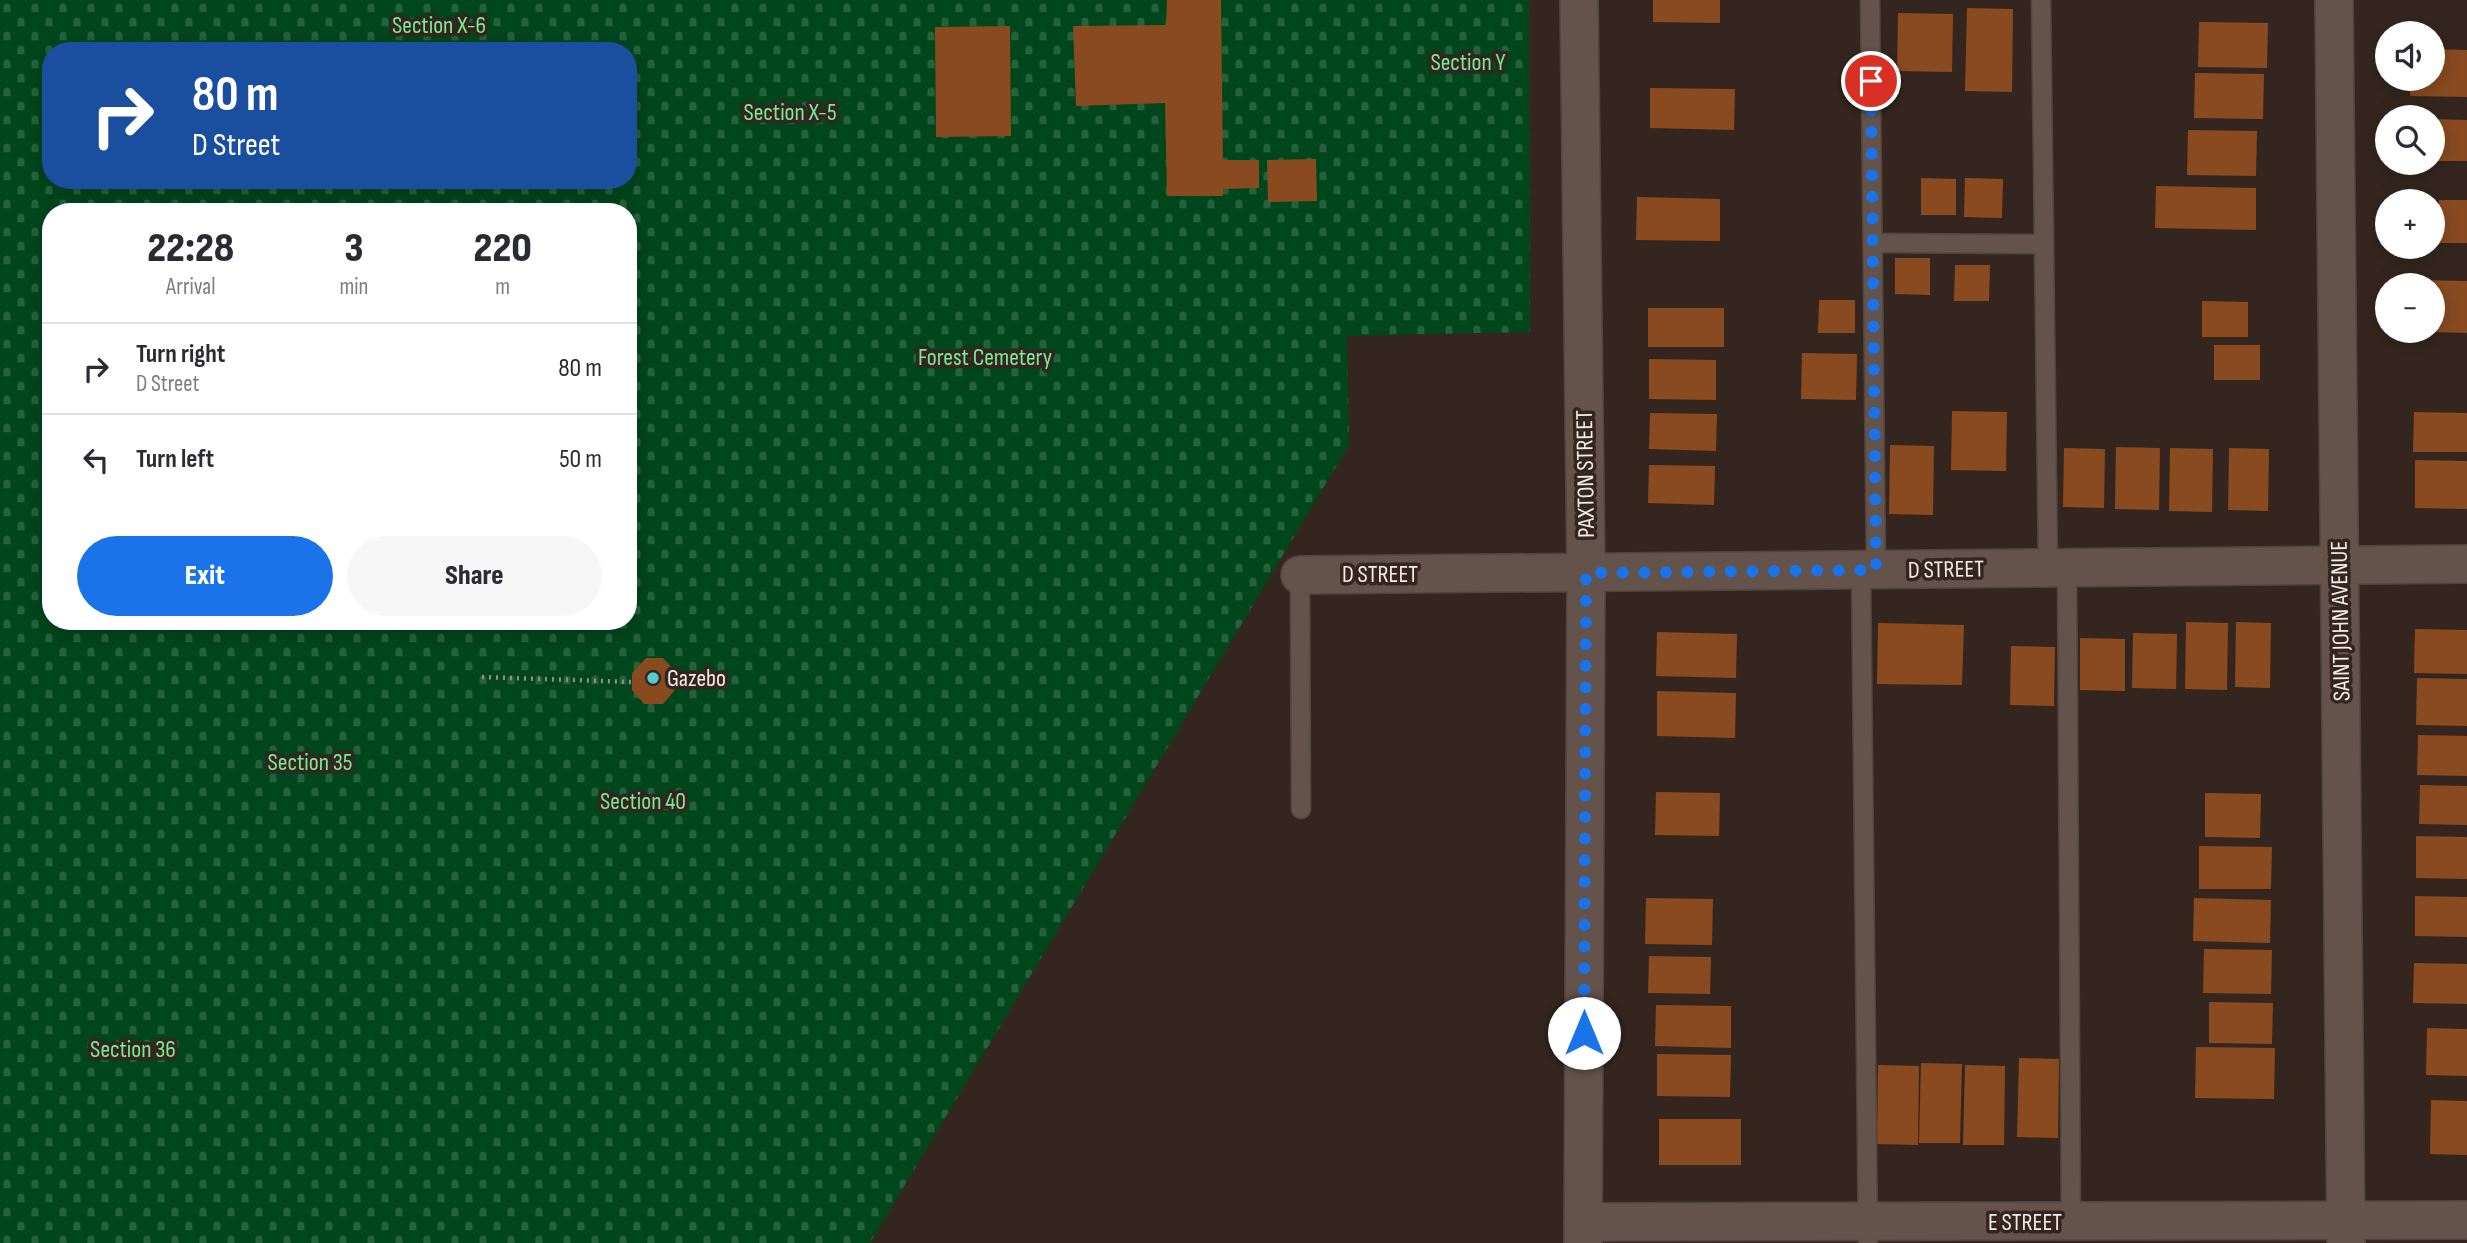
<!DOCTYPE html>
<html lang="en">
<head>
<meta charset="utf-8">
<style>
  body { margin:0; font-family:"Sofia Sans Condensed",sans-serif; background:#f7f7f7; color:#2b2b33; height:100vh; display:flex; flex-direction:column; font-size:26px; white-space:nowrap }
  * { box-sizing:border-box; margin:0 }
  p { font-size:23px; color:#7c7c81 }
  .icon { flex:none; width:38px; height:38px; fill:none; stroke:currentColor; stroke-width:2; stroke-linecap:round; stroke-linejoin:round }
  .map { position:relative; flex:1; overflow:hidden }
  .side { position:absolute; left:42px; top:203px; width:595px; height:427px; display:flex; flex-direction:column; background:#fff; border-radius:28px; box-shadow:0 4px 18px #0003 }
  .side>* { flex:none }
  .banner { position:absolute; left:42px; top:42px; width:595px; height:147px; border-radius:28px; box-shadow:0 4px 18px #0003; background:#1a4fa0; color:#fff; overflow:hidden }
  .tools { position:absolute; left:2375px; top:21px; display:grid; gap:14px }
  .tools a { display:grid; place-items:center; width:70px; height:70px; border-radius:50%; background:#fff; box-shadow:0 4px 18px #0003; font-size:35px }
  .pin { position:absolute; display:grid; place-items:center; width:60px; height:60px; color:#fff; margin:-30px; border:4px solid #fff; border-radius:50%; box-shadow:0 2px 7px #0007 }
  .me { position:absolute; width:77px; margin:-38px; rotate:0deg; stroke-linejoin:round; filter:drop-shadow(0 0 5px #0008) }
  .turn { display:flex; align-items:center; gap:24px; height:147px; padding:0 35px; font-size:32px }
  .turn .icon { width:91px; height:91px; stroke-width:2.5 }
  .turn b { display:block; font-size:49px; line-height:60px }
  .eta { display:flex; justify-content:space-evenly; align-items:center; height:119px; text-align:center }
  .eta b { font-size:42px; font-weight:800; line-height:49px }
  .cta { display:flex; gap:14px; margin-top:auto; padding:14px 35px }
  .cta a { flex:1; height:80px; border-radius:42px; background:#1a73e8; color:#fff; font-size:28px; font-weight:800; line-height:80px; text-align:center }
  .cta a+a { background:#f7f7f7; color:#2b2b33 }
  ul { padding:0; list-style:none }
  li { display:flex; align-items:center; gap:21px; height:91px; padding:0 35px; border-top:2px solid #e1e1e2 }
  li div { flex:1 }
  li b { display:block; font-size:26px }
  li em { font-style:normal }
  .map>svg:first-child { display:block }
</style>
</head>
<body>
<div class="map">
<svg width="2467" height="1243" viewBox="0 0 2467 1243">
  <defs>
    <pattern id="cemetery-stones" width="16" height="16" patternUnits="userSpaceOnUse" patternTransform="scale(1.75)"><rect width="16" height="16" fill="#00461c"/><path d="M2 7V4a2 2 0 0 1 4 0v3zM10 15v-3a2 2 0 0 1 4 0v3z" fill="#26613d"/></pattern>
  </defs>
  <rect width="100%" height="100%" fill="#34261e"/>
  <!-- cemetery -->
  <path fill="url(#cemetery-stones)" fill-rule="evenodd" d="M0,0H1529L1530,332L1347,336L1349,445L870,1243H0ZM51,51H628V180H51ZM51,212H628V621H51Z"/>
  <!-- building -->
  <g fill="#894a20">
    <path d="M1167,0H1221L1223,160H1259V188L1223,189V196H1167L1165,103L1076,106L1073,26L1166,25Z"/>
    <path d="M1653,0H1720V23L1653,22Z"/>
    <path d="M1967,8L2013,9L2012,92L1965,91Z"/>
    <path d="M1898,13L1953,14L1952,72L1897,71Z"/>
    <path d="M2199,22L2268,23L2267,68L2198,67Z"/>
    <path d="M1010,26L1011,136L936,137L935,27Z"/>
    <path d="M2432,49L2467,50V97L2410,96V79H2432Z"/>
    <path d="M2195,73L2264,74L2263,119L2194,118Z"/>
    <path d="M1650,88L1735,89L1734,130L1650,128Z"/>
    <path d="M2432,119L2467,120V161H2432Z"/>
    <path d="M2188,130L2257,131L2256,176L2187,175Z"/>
    <path d="M1316,159L1317,201L1268,202L1267,160Z"/>
    <path d="M1921,178L1956,179V215H1921Z"/>
    <path d="M1965,178L2003,179L2002,218L1964,217Z"/>
    <path d="M2156,186L2256,188V230L2155,228Z"/>
    <path d="M1637,197L1720,199V241L1636,240Z"/>
    <path d="M2439,200H2467V243H2438Z"/>
    <path d="M1895,258H1930V295L1895,294Z"/>
    <path d="M1955,265H1990L1989,301H1954Z"/>
    <path d="M2416,280L2467,281V333L2432,332V285H2416Z"/>
    <path d="M1819,300H1855V333H1818Z"/>
    <path d="M2202,301L2248,302V337H2202Z"/>
    <rect x="1648" y="308" width="76" height="39"/>
    <rect x="2214" y="345" width="46" height="35"/>
    <path d="M1802,353L1857,354L1856,400L1801,399Z"/>
    <path d="M1649,359L1716,360V400L1649,399Z"/>
    <path d="M1952,411L2007,412L2006,471L1951,470Z"/>
    <path d="M2414,412L2467,413V452H2413Z"/>
    <path d="M1650,413L1717,414L1716,451L1649,449Z"/>
    <path d="M1890,445L1934,446L1933,515L1889,514Z"/>
    <path d="M2116,447L2160,448L2159,510L2115,509Z"/>
    <path d="M2064,448L2105,449L2104,508L2063,507Z"/>
    <path d="M2170,448L2213,449L2212,512L2169,511Z"/>
    <path d="M2229,448L2269,449L2268,511L2228,510Z"/>
    <path d="M2415,460L2467,461V509L2415,508Z"/>
    <path d="M1649,465L1715,466L1714,505L1648,503Z"/>
    <path d="M2186,622L2228,623L2227,690L2185,689Z"/>
    <path d="M2236,622L2271,623L2270,688L2235,687Z"/>
    <path d="M1878,623L1964,625L1962,685L1877,684Z"/>
    <path d="M2415,629L2467,630V674L2414,673Z"/>
    <path d="M1657,632L1737,634L1736,678L1656,676Z"/>
    <path d="M2133,633L2177,634L2176,689L2132,688Z"/>
    <path d="M2080,638L2125,639V691L2080,690Z"/>
    <path d="M2011,646L2055,647L2054,706L2010,705Z"/>
    <path d="M646,658H663L675,671L674,691L663,704H644L632,690V673Z"/>
    <path d="M2417,678L2467,679V726L2416,725Z"/>
    <path d="M1657,691L1736,693L1735,738L1657,736Z"/>
    <path d="M2418,735L2467,736V776L2417,775Z"/>
    <path d="M2420,785L2467,786V825L2419,824Z"/>
    <path d="M1656,792L1720,793L1719,836L1655,835Z"/>
    <path d="M2205,793L2261,794L2260,838L2205,837Z"/>
    <path d="M2416,836L2467,837V879L2416,878Z"/>
    <path d="M2199,846L2272,847L2271,889H2199Z"/>
    <path d="M2415,896L2467,897V937L2415,936Z"/>
    <path d="M1646,898L1713,899L1712,945L1645,944Z"/>
    <path d="M2194,898L2271,900L2270,943L2193,941Z"/>
    <path d="M2204,949L2272,950L2271,994L2203,993Z"/>
    <path d="M1649,956L1711,957L1710,994L1648,993Z"/>
    <path d="M2414,963L2467,964V1004L2413,1003Z"/>
    <path d="M2209,1002L2273,1003L2272,1044L2209,1043Z"/>
    <path d="M1656,1005L1731,1006V1048L1655,1046Z"/>
    <path d="M2427,1028L2467,1029V1076L2426,1075Z"/>
    <path d="M2196,1047L2275,1048L2274,1099L2195,1098Z"/>
    <path d="M1657,1054L1731,1055L1730,1097L1657,1096Z"/>
    <path d="M2019,1058L2059,1059L2058,1138L2017,1137Z"/>
    <path d="M1921,1063L1962,1064L1960,1143H1919Z"/>
    <path d="M1878,1065L1919,1066L1918,1145L1877,1144Z"/>
    <path d="M1965,1065L2005,1066L2004,1145H1963Z"/>
    <path d="M2431,1100L2467,1101V1155L2430,1154Z"/>
    <rect x="1659" y="1119" width="82" height="46"/>
  </g>
  <g fill="none" stroke-linecap="round" stroke-linejoin="round">
    <!-- service casing -->
    <g stroke="#50443e" stroke-width="21">
      <g id="service">
        <path d="M1870,0L1876,570"/>
        <path d="M2041,0L2048,568"/>
        <path d="M1873,243L2044,244"/>
        <path d="M2067,568L2071,1222"/>
        <path d="M1861,570L1868,1243"/>
        <path d="M1300,575L1301,809"/>
      </g>
    </g>
    <!-- minor casing -->
    <g stroke="#50443e" stroke-width="40">
      <g id="minor">
        <path d="M1579,0L1586,573L1583,1243"/>
        <path d="M2334,0L2346,1243"/>
        <path d="M1300,575L2467,564"/>
        <path d="M1583,1222L2467,1220"/>
      </g>
    </g>
    <!-- path -->
    <path stroke="#998e87" stroke-width="4.5" stroke-dasharray="2 5" stroke-linecap="butt" d="M482,677L632,682"/>
    <!-- service -->
    <use href="#service" stroke="#63534a" stroke-width="18"/>
    <!-- minor -->
    <use href="#minor" stroke="#63534a" stroke-width="37"/>
  </g>
  <g fill="none" stroke-linecap="round" stroke-linejoin="round">
    <!-- route -->
    <path stroke="#1a73e8" stroke-width="12" stroke-dasharray="0 21.6" d="M1584,1033L1586,573L1876,570L1871,81"/>
  </g>
  <!-- markers -->
  <circle fill="#51ccd3" stroke="#34261e" stroke-width="2.5" cx="653" cy="678" r="7"/>
  <g text-anchor="middle" stroke-width="7" stroke-linejoin="round" paint-order="stroke">
    <!-- park labels -->
    <g font-size="24" fill="#79eb97" stroke="#34261e">
      <text x="439" y="33">Section X-6</text>
      <text x="1468" y="70">Section Y</text>
      <text x="790" y="120">Section X-5</text>
      <text x="985" y="365">Forest Cemetery</text>
      <text x="310" y="770">Section 35</text>
      <text x="643" y="809">Section 40</text>
      <text x="133" y="1057">Section 36</text>
    </g>
    <!-- street labels -->
    <g font-size="24" fill="#f6ece7" stroke="#34261e">
      <text transform="translate(1585 474) rotate(-91)" y="8">PAXTON STREET</text>
      <text transform="translate(1946 569) rotate(-1)" y="8">D STREET</text>
      <text x="1380" y="582">D STREET</text>
      <text transform="translate(2340 621) rotate(-91)" y="8">SAINT JOHN AVENUE</text>
      <text x="2025" y="1230">E STREET</text>
    </g>
    <!-- poi labels -->
    <g font-size="24" fill="#f6ece7" stroke="#34261e" text-anchor="start">
      <text x="667" y="686">Gazebo</text>
    </g>
  </g>
</svg>
<div class="tools">
<a><svg class="icon" aria-label="sound" viewBox="0 0 24 24"><path d="M4 9h4l5-4v14l-5-4H4zM17 9q2 3 0 6"/></svg></a>
<a><svg class="icon" aria-label="search" viewBox="0 0 24 24"><circle cx="10" cy="10" r="6"/><path d="M15 15l6 6"/></svg></a>
<a>+</a>
<a>−</a>
</div>
<div class="pin" style="left:1871px;top:81px;background:#d93025"><svg class="icon" aria-label="arrive" viewBox="0 0 24 24"><path d="M6 21V4h12l-3 4 3 4H6"/></svg></div>
<svg class="me" style="left:1584px;top:1033px" viewBox="-20 -20 40 40"><circle r="19" fill="#fff"/><path d="M0-13L10 11 0 6-10 11z" fill="#1a73e8"/></svg>
<div class="banner">
<div class="turn"><svg class="icon" aria-label="right" viewBox="0 0 24 24"><path d="M7 20v-9h11M14 6l5 5-5 5"/></svg><div><b>80 m</b>D Street</div></div>
</div>
<section class="side">
<div class="eta">
<div><b>22:28</b><p>Arrival</p></div>
<div><b>3</b><p>min</p></div>
<div><b>220</b><p>m</p></div>
</div>
<ul>
<li><svg class="icon" aria-label="right" viewBox="0 0 24 24"><path d="M7 20v-9h11M14 6l5 5-5 5"/></svg><div><b>Turn right</b><p>D Street</p></div><em>80 m</em></li>
<li><svg class="icon" aria-label="left" viewBox="0 0 24 24"><path d="M17 20v-9H6M10 6l-5 5 5 5"/></svg><div><b>Turn left</b></div><em>50 m</em></li>
</ul>
<div class="cta"><a>Exit</a><a>Share</a></div>
</section>
</div>
</body>
</html>
